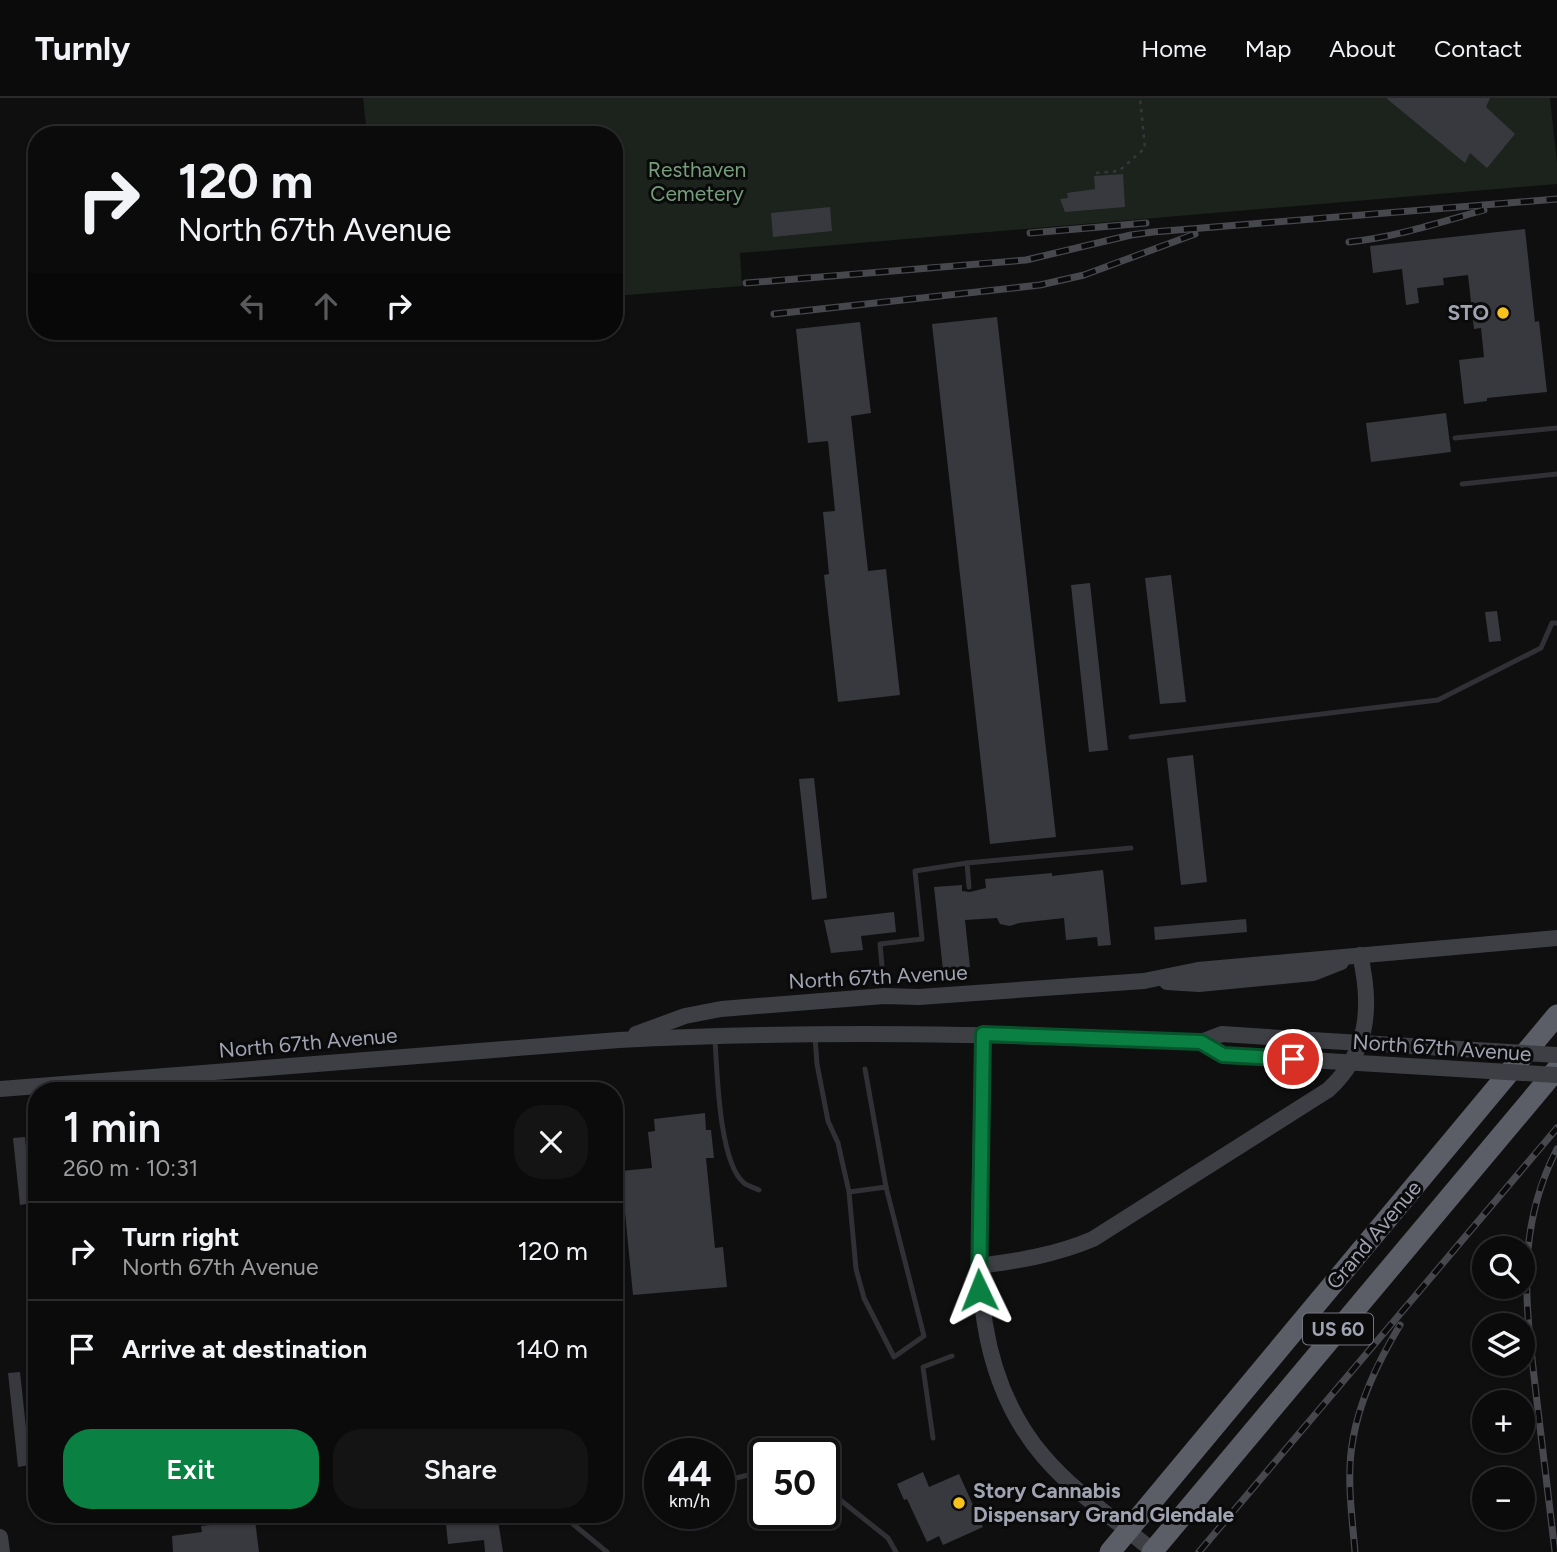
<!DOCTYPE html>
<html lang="en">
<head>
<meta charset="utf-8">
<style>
  body { margin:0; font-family:Figtree,sans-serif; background:#141415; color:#f1f3f6; height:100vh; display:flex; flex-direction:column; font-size:26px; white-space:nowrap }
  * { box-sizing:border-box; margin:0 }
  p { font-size:23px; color:#9a9b9d }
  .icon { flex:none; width:38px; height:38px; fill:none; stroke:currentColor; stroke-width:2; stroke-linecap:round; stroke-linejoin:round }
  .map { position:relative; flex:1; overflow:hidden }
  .sheet { position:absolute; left:28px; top:984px; width:595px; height:441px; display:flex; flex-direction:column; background:#0b0b0c; border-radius:28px; box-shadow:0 2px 5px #0004,0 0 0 2px #2b2b2d }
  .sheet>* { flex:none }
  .guide { position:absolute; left:28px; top:28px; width:595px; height:214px; border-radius:28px; box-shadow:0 2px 5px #0004,0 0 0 2px #2b2b2d; background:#0b0b0c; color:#f1f3f6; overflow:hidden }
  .controls { position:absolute; left:1472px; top:1138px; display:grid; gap:14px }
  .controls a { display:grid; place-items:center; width:63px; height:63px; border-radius:50%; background:#0b0b0c; box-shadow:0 2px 5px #0004,0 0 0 2px #2b2b2d; font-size:35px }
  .speed { position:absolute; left:644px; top:1340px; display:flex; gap:14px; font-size:35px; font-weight:700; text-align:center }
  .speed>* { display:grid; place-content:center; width:91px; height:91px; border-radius:50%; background:#0b0b0c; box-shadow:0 2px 5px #0004,0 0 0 2px #2b2b2d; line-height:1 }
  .speed small { font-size:18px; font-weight:400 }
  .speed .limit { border:4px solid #111; border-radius:10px; background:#fff; color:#111 }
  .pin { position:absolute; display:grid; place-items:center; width:60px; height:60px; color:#fff; margin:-30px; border:4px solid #fff; border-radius:50%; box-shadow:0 2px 7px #0007 }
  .me { position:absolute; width:77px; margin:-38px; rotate:358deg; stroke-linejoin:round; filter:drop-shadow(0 0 5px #0008) }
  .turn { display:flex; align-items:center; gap:24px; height:147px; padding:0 35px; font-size:32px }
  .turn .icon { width:91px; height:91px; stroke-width:2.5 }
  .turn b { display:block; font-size:49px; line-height:60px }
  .lanes { display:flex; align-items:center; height:66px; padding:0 35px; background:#0003; justify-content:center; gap:35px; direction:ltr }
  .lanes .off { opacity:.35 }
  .round { display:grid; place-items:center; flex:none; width:74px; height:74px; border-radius:28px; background:#141415 }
  .headline { display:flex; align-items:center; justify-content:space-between; height:119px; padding:0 35px }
  h1 { font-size:42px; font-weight:600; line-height:52px }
  .button { display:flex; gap:14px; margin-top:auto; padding:14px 35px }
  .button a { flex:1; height:80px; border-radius:28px; background:#0b8043; color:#fff; font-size:28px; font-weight:600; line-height:80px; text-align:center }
  .button a+a { background:#141415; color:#f1f3f6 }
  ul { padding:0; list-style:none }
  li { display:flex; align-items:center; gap:21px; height:98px; padding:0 35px; border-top:2px solid #2b2b2d }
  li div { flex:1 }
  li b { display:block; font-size:26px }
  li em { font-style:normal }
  header { display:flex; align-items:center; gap:42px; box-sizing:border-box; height:98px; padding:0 35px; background:#0b0b0c; border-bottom:2px solid #2b2b2d }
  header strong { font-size:33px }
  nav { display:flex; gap:38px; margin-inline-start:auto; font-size:24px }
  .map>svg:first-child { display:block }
</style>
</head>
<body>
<header>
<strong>Turnly</strong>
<nav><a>Home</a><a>Map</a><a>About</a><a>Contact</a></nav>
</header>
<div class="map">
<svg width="1557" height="1454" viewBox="0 0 1557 1454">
  <rect width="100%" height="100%" fill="#0f0f10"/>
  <!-- green -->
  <path fill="#1b231c" d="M363,0H1550L1557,64V86L740,155L742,188L614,198V37H367Z"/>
  <!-- building -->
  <g fill="#38393e">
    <path d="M1386,0H1490L1486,9L1515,36L1487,70L1470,55L1465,65Z"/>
    <path d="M1123,76L1125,109L1065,114L1060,101L1068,100L1067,95L1095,91L1094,78Z"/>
    <path d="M830,109L832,133L773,139L771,115Z"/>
    <path d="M1525,131L1535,224L1539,223L1547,294L1487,300V303L1464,306L1459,262L1484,259L1481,230L1474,231L1468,177L1443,180L1444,187L1417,190L1419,205L1406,207L1402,171L1373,175L1370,148Z"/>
    <path d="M997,219L1056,739L990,746L932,226Z"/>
    <path d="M860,224L871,315L851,318L868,473L886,471L900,597L838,604L824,477L829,476L823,414L835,413L828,343L808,345L796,231Z"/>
    <path d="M1446,315L1451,354L1371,364L1366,325Z"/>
    <path d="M1171,477L1186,604L1160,606L1145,480Z"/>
    <path d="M1090,485L1108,652L1089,654L1071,487Z"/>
    <path d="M1497,513L1501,543L1489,544L1485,514Z"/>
    <path d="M1193,657L1207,784L1181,787L1167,660Z"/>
    <path d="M814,680L827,800L812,802L799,681Z"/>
    <path d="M1103,772L1111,847L1098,848L1097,839L1066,842L1064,820L1019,825L1010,828L1000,826L997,820L965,822L970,869L943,872L934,789L962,787V793L970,794L986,790L985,781L1052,775V778Z"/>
    <path d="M894,814L896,834L861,838L863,852L831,855L824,822Z"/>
    <path d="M1246,821L1247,834L1155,842L1154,829Z"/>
    <path d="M705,1015L706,1032H711L714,1060H706L715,1150L723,1149L727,1189L633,1197L621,1073L652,1070L648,1034L655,1033L654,1021Z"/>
    <path d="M25,1039L32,1105L20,1107L13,1040Z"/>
    <path d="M20,1274L30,1367L18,1369L8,1275Z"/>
    <path d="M923,1374L929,1389L959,1376L983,1429L943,1447L939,1438L927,1444L907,1401L904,1402L897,1386Z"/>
    <path d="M445,1416H497L503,1454H485L484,1442L448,1446Z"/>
    <path d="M255,1422L259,1454H173L172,1438L202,1434L201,1428Z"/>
  </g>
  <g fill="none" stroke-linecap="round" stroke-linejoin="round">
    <!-- path -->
    <path stroke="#36373c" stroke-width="2.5" stroke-dasharray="3.5 5" stroke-linecap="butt" d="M1096,75L1119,73L1145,50L1140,0"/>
    <!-- lane -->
    <g stroke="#303035" stroke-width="5">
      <path d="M1455,340L1557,330"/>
      <path d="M1462,386L1557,376"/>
      <path d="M1131,639L1438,602L1541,550L1552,525H1557"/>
      <path d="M969,789L967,765L1131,750"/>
      <path d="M882,868L880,846L922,841L915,773L967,765"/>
      <path d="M815,939L817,966L828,1023L838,1045L849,1094L856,1171L864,1200L894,1259L924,1238L886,1089L849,1094"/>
      <path d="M715,941C717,973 719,1065 744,1085C748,1088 755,1090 759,1092"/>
      <path d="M865,971L886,1089"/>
      <path d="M614,1255L618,1293L614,1295"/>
      <path d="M933,1340L923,1269L952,1258"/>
      <path d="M824,1389L888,1440L896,1454"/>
      <path d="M719,1393L736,1380L765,1373"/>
      <path d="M562,1417L607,1454"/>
    </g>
    <!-- secondary -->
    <g stroke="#3e3f45" stroke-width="16">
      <path d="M1167,884L1199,886L1313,875L1341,864"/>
      <path d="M636,936L685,918L721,911L884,898L919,899L1144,883L1198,872L1557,840"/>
      <path d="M983,936C982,984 981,1032 980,1080C977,1178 975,1279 1044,1359C1075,1395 1116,1422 1153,1453"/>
      <path d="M1201,944L1223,957L1293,961"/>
      <path d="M0,991L619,942C813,932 1007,936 1201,944L1222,936L1312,942"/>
      <path d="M978,1168C1018,1163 1055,1157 1093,1141L1328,992C1369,955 1372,908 1360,857"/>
      <path d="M0,1439L2,1454"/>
    </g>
    <!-- highway -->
    <g stroke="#5c5e67" stroke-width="21">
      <path d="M1110,1454L1557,917"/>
      <path d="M1152,1454L1557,971"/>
    </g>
    <!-- rail casing -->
    <g stroke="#47484e" stroke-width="7">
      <g id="rail">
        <path d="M1030,135L1146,125"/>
        <path d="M1349,144C1396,139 1438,125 1484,112"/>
        <path d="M746,185L1026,162L1131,137L1153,134L1557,101"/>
        <path d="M774,216L1040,187L1084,177L1195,136"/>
        <path d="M1199,1454L1557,1030"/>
        <path d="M1355,1454C1352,1417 1346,1378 1353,1341C1360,1300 1379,1262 1400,1227"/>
        <path d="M1555,1454C1549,1404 1543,1354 1537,1304C1527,1214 1513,1136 1557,1051"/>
      </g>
    </g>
    <!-- rail -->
    <use href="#rail" stroke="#0a0a0b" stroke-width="4.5" stroke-dasharray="13" stroke-linecap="butt"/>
    <!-- secondary-bridge -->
    <g stroke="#3e3f45" stroke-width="16">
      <path d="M1312,942L1557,957"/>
      <path d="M1293,961L1557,977"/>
    </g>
  </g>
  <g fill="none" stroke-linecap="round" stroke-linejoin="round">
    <!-- route casing -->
    <g stroke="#07532c" stroke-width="18">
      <path id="route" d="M979,1192L983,936L1201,944L1223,957L1293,961"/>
    </g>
    <!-- route -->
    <use href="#route" stroke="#0b8043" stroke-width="12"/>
  </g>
  <!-- markers -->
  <g fill="#f9c11e" stroke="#0a0a0b" stroke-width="2.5">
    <circle cx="1503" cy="215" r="7"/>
    <circle cx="959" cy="1405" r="7"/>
  </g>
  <g text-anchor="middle" stroke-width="6" stroke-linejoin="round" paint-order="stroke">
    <!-- shield labels -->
    <rect fill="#0a0a0b" stroke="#727580" stroke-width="2" x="1303" y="1215.5" width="70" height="31" rx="5"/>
    <g font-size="19" font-weight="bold" fill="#9fa3b2">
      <text x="1338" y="1238">US 60</text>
    </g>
    <!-- park labels -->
    <g font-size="21" fill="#759e7b" stroke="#0a0a0b">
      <text x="697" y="79">Resthaven<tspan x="697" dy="24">Cemetery</tspan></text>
    </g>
    <!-- poi labels -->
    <g font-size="21" font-weight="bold" fill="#9fa3b2" stroke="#0a0a0b" text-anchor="end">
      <text x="1489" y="222">STO</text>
      <text x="973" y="1400" text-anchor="start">Story Cannabis<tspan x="973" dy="24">Dispensary Grand Glendale</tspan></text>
    </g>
    <!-- street labels -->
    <g font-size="21" fill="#9fa3b2" stroke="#0a0a0b">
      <text transform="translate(878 879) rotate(-3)" y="7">North 67th Avenue</text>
      <text transform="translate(308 945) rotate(-5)" y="7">North 67th Avenue</text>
      <text transform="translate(1442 950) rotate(4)" y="7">North 67th Avenue</text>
      <text transform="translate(1374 1137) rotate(-50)" y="7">Grand Avenue</text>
    </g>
  </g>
</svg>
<div class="controls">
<a><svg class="icon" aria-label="search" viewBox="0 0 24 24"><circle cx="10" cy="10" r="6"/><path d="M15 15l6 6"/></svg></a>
<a><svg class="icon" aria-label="layers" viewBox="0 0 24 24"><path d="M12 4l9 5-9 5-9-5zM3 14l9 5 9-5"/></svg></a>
<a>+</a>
<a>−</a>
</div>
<div class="speed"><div>44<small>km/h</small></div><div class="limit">50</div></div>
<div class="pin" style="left:1293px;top:961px;background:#d93025"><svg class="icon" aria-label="arrive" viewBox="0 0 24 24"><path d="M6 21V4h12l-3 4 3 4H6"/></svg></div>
<svg class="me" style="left:979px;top:1192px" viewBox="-20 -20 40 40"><path d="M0-17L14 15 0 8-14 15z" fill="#0b8043" stroke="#fff" stroke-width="4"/></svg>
<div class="guide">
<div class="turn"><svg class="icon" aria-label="right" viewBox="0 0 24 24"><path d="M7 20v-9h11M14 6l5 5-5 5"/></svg><div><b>120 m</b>North 67th Avenue</div></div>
<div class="lanes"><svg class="icon off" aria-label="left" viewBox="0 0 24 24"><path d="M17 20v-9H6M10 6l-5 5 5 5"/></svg><svg class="icon off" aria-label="ahead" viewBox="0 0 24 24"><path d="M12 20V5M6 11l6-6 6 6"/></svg><svg class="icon" aria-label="right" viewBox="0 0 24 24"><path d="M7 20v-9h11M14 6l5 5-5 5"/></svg></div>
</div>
<section class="sheet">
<div class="headline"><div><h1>1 min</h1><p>260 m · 10:31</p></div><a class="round"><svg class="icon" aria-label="close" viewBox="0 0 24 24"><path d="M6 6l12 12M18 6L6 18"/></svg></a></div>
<ul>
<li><svg class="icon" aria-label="right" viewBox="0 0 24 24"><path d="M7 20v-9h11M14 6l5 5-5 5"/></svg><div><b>Turn right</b><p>North 67th Avenue</p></div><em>120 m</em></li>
<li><svg class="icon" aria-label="arrive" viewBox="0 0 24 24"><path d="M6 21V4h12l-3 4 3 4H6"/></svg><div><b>Arrive at destination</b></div><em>140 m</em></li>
</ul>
<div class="button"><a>Exit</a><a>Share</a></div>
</section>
</div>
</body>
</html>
